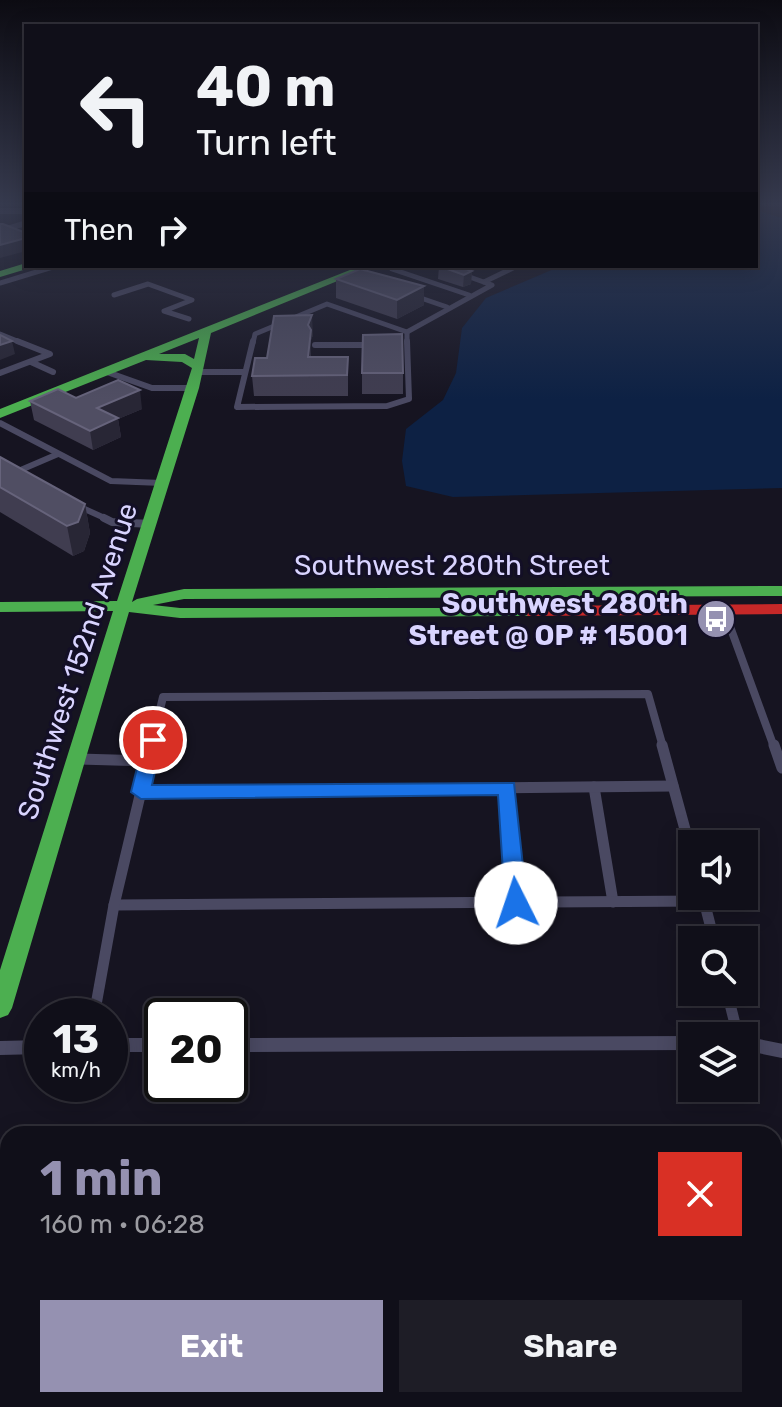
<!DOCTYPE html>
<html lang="en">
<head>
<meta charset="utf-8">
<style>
  body { margin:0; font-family:Rubik,sans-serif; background:#1e1d26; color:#f1f3f6; height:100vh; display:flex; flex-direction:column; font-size:30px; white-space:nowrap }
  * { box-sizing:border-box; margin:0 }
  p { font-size:26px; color:#9c9ca2 }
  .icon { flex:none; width:44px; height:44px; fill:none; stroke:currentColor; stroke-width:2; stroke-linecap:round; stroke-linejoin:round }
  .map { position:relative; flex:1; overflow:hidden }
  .panel { position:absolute; left:0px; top:1126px; width:782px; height:282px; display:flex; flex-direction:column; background:#100f19; border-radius:24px 24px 0 0; box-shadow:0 4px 20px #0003,0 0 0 2px #302f38 }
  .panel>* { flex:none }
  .banner { position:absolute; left:24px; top:24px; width:734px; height:244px; border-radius:0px; box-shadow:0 4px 20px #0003,0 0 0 2px #302f38; background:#100f19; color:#f1f3f6; overflow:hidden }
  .tools { position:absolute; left:678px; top:830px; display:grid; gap:16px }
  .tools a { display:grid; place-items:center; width:80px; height:80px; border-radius:0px; background:#100f19; box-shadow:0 4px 20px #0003,0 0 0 2px #302f38; font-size:40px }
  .speed { position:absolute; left:24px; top:998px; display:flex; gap:16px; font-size:40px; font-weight:700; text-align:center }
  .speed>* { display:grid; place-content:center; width:104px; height:104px; border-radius:50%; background:#100f19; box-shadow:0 4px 20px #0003,0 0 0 2px #302f38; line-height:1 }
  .speed small { font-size:20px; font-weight:400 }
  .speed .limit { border:4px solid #111; border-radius:12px; background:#fff; color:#111 }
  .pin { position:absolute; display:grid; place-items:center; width:68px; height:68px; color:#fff; margin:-34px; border:4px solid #fff; border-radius:50%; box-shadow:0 2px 8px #0007 }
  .me { position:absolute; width:88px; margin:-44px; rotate:356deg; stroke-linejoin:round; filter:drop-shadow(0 0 6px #0008) }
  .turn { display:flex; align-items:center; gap:28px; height:168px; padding:0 40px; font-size:36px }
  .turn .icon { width:104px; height:104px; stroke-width:2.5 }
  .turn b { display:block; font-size:56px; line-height:68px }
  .then { display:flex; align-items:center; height:76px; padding:0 40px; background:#0003; gap:16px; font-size:30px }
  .round { display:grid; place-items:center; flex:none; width:84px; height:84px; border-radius:0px; background:#1e1d26 }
  .summary { display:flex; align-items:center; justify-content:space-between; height:136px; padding:0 40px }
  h1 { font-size:48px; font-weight:700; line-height:60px; color:#9591b1 }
  .action { display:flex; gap:16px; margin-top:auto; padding:16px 40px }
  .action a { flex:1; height:92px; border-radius:0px; background:#9591b1; color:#fff; font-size:32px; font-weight:700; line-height:92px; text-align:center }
  .action a+a { background:#1e1d26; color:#f1f3f6 }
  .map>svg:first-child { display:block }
</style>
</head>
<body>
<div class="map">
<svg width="782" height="1407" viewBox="0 0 782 1407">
  <rect width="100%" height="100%" fill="#161421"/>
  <!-- water -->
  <path fill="#0d2144" d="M756,210L782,218V488L453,497L406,486L402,461L406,429L443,400L456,373L462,328L486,298L561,266H756Z"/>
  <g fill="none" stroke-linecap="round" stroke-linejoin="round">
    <!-- lane-far4 -->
    <g stroke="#4a4962" stroke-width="5">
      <path d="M392,269L469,295"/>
      <path d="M484,282L517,266"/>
      <path d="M0,283L56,266"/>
      <path d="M114,295L148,284L192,300L164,311L189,319"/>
      <path d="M412,295L447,307"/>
      <path d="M407,332L492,285L439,266"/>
      <path d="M0,334L22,343"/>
      <path d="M253,343L255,334L327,304L407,332V343"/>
    </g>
    <!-- lane-far3 -->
    <g stroke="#4a4962" stroke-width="6">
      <path d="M253,341L237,407L387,406L409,399L407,341"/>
      <path d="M315,345H372"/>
      <path d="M31,362L53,372"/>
      <path d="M107,372L152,388H193"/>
      <path d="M197,372H245"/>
      <path d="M0,373L50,354L17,341"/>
      <path d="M0,423L111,481L162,483"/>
      <path d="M16,472L58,454"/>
      <path d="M78,506L109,520"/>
    </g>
    <!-- lane-far2 -->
    <g stroke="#4a4962" stroke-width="8">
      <path d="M104,518L112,522L151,524"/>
      <path d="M724,610L774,747"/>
      <path d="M151,747L163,697L648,694L663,747"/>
    </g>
    <!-- lane-far1 -->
    <g stroke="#4a4962" stroke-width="11">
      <path d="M662,745L692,855"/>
      <path d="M774,745L782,768"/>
      <path d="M79,759L148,761"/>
      <path d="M594,787L613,902"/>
      <path d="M507,788L516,903"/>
      <path d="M141,792L673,786"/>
      <path d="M703,897L714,940"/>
      <path d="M114,905L705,901"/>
      <path d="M727,992L738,1036"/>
      <path d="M94,1016L114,905L152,745"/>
    </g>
    <!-- lane -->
    <g stroke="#4a4962" stroke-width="14">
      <path d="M744,1043L782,1051"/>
      <path d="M110,1045H162"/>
      <path d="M230,1045L692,1043"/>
      <path d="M0,1048L42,1047"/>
      <path d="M774,1365H782"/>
      <path d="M195,1407L206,1400"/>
    </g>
    <!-- street -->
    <g fill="#4a4962" fill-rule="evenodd">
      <rect x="0" y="208" width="26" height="6"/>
      <path d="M26,220V226L0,234V228Z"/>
    </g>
    <!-- fast -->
    <g fill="#4caf50" fill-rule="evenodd">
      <path d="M26,263V266H31L30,268L0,277V271Z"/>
      <path d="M360,266H374L211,333L199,388L132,602L137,599L184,589L782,586V596L184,599L153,605L180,608H534L536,611L534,614L528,616L180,618L129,612L12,1008L8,1015L0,1018V970L113,611L0,612V602L117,601L192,368L182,362L146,360L0,418V409ZM199,338L194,359L185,354H159Z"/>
    </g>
    <!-- jam -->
    <path fill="#c62828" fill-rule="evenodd" d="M782,604V614L528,616L520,611L528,606Z"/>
  </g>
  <!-- wall -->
  <g fill="#403d50">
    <path d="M439,266L472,271L471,284L463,287L438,279Z"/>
    <path d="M336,279L424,305L397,319L336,298Z"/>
    <path d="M313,335L311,340V357H348V396H254L252,376L267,358Z"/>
    <rect x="362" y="373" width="41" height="21"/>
    <path d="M76,398L142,409L118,419L121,437L93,450L34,420L30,401Z"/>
    <path d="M0,457L85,504L90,533L84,551L73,556L0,512Z"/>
  </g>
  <!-- shaded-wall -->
  <g fill="#282635">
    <path d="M26,238V251L0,258V245Z"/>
    <path d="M472,271L471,284L463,287L464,275Z"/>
    <path d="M424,286V305L397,319V300Z"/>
    <path d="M312,315L313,335L311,340V350L309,378L308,325Z"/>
    <path d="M12,341L15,354L0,360V345Z"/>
    <path d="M140,390L142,409L118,419L121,437L93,450L90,431L97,408Z"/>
    <path d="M85,504L90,533L84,551L73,556L67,526Z"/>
  </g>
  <!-- building -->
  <g fill="#504e63" stroke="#66637b" stroke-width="2">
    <path d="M0,224H3L26,233V238L0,245Z"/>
    <path d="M439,266H456L472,271L464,275Z"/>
    <path d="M360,269L424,286L397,300L336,279Z"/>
    <path d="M312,315L308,325L311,330L308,357H348L347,375L252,376L255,358H267L274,316Z"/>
    <path d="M402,334L403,373H362L363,335Z"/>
    <path d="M0,335L12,341L0,345Z"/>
    <path d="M118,380L140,390L97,408L118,418L90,431L30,401L58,389L76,398Z"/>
    <path d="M0,457L85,504L78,522L67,526L0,487Z"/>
  </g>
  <!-- sky -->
  <linearGradient id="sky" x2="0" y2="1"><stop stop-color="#0c0b12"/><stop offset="0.51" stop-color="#363a4e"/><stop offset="1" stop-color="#363a4e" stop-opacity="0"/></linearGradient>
  <rect width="782" height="400" fill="url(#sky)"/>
  <!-- route -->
  <path fill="#1a73e8" stroke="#114b97" stroke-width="2" d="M153,733L162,740L152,785L514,783L527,903L524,909L516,911L508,909L505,903L498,795L141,799L131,792L144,740Z"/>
  <!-- icons -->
  <defs>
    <g id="bus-disc" transform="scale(2)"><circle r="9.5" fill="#9591b1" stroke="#130f26"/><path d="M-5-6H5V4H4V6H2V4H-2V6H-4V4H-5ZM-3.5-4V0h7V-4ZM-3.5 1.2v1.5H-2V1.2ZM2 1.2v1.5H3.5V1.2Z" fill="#fff"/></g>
  </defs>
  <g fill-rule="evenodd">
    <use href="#bus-disc" x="716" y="619"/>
  </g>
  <g text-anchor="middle" stroke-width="6" stroke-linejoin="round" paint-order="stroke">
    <!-- street labels -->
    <g font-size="28" fill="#d9d4ff" stroke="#130f26">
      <text x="452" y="575">Southwest 280th Street</text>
      <text transform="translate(77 661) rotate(-72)" y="10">Southwest 152nd Avenue</text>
    </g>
    <!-- poi labels -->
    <g font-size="28" font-weight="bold" fill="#d9d4ff" stroke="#130f26" text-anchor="end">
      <text x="688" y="613">Southwest 280th<tspan x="688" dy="32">Street @ OP # 15001</tspan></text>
    </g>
  </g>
</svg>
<div class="tools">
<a><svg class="icon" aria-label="sound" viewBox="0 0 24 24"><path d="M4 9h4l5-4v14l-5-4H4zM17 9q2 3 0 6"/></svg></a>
<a><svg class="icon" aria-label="search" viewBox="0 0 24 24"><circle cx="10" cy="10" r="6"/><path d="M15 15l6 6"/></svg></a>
<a><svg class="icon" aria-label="layers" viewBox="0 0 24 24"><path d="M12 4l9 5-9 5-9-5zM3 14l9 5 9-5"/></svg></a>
</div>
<div class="speed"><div>13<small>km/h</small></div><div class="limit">20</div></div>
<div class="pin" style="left:153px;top:740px;background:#d93025"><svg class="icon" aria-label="arrive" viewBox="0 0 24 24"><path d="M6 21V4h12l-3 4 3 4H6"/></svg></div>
<svg class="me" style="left:516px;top:903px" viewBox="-20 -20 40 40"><circle r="19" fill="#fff"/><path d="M0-13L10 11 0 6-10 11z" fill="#1a73e8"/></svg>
<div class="banner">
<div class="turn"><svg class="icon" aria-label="left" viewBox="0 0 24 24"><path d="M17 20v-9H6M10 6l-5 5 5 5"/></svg><div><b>40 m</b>Turn left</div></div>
<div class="then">Then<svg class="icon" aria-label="right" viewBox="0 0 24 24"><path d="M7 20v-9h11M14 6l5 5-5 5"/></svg></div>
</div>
<section class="panel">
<div class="summary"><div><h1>1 min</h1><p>160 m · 06:28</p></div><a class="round" style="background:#d93025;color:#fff"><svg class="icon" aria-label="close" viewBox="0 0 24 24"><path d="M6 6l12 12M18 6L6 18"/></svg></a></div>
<div class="action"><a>Exit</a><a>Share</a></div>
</section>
</div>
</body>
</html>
